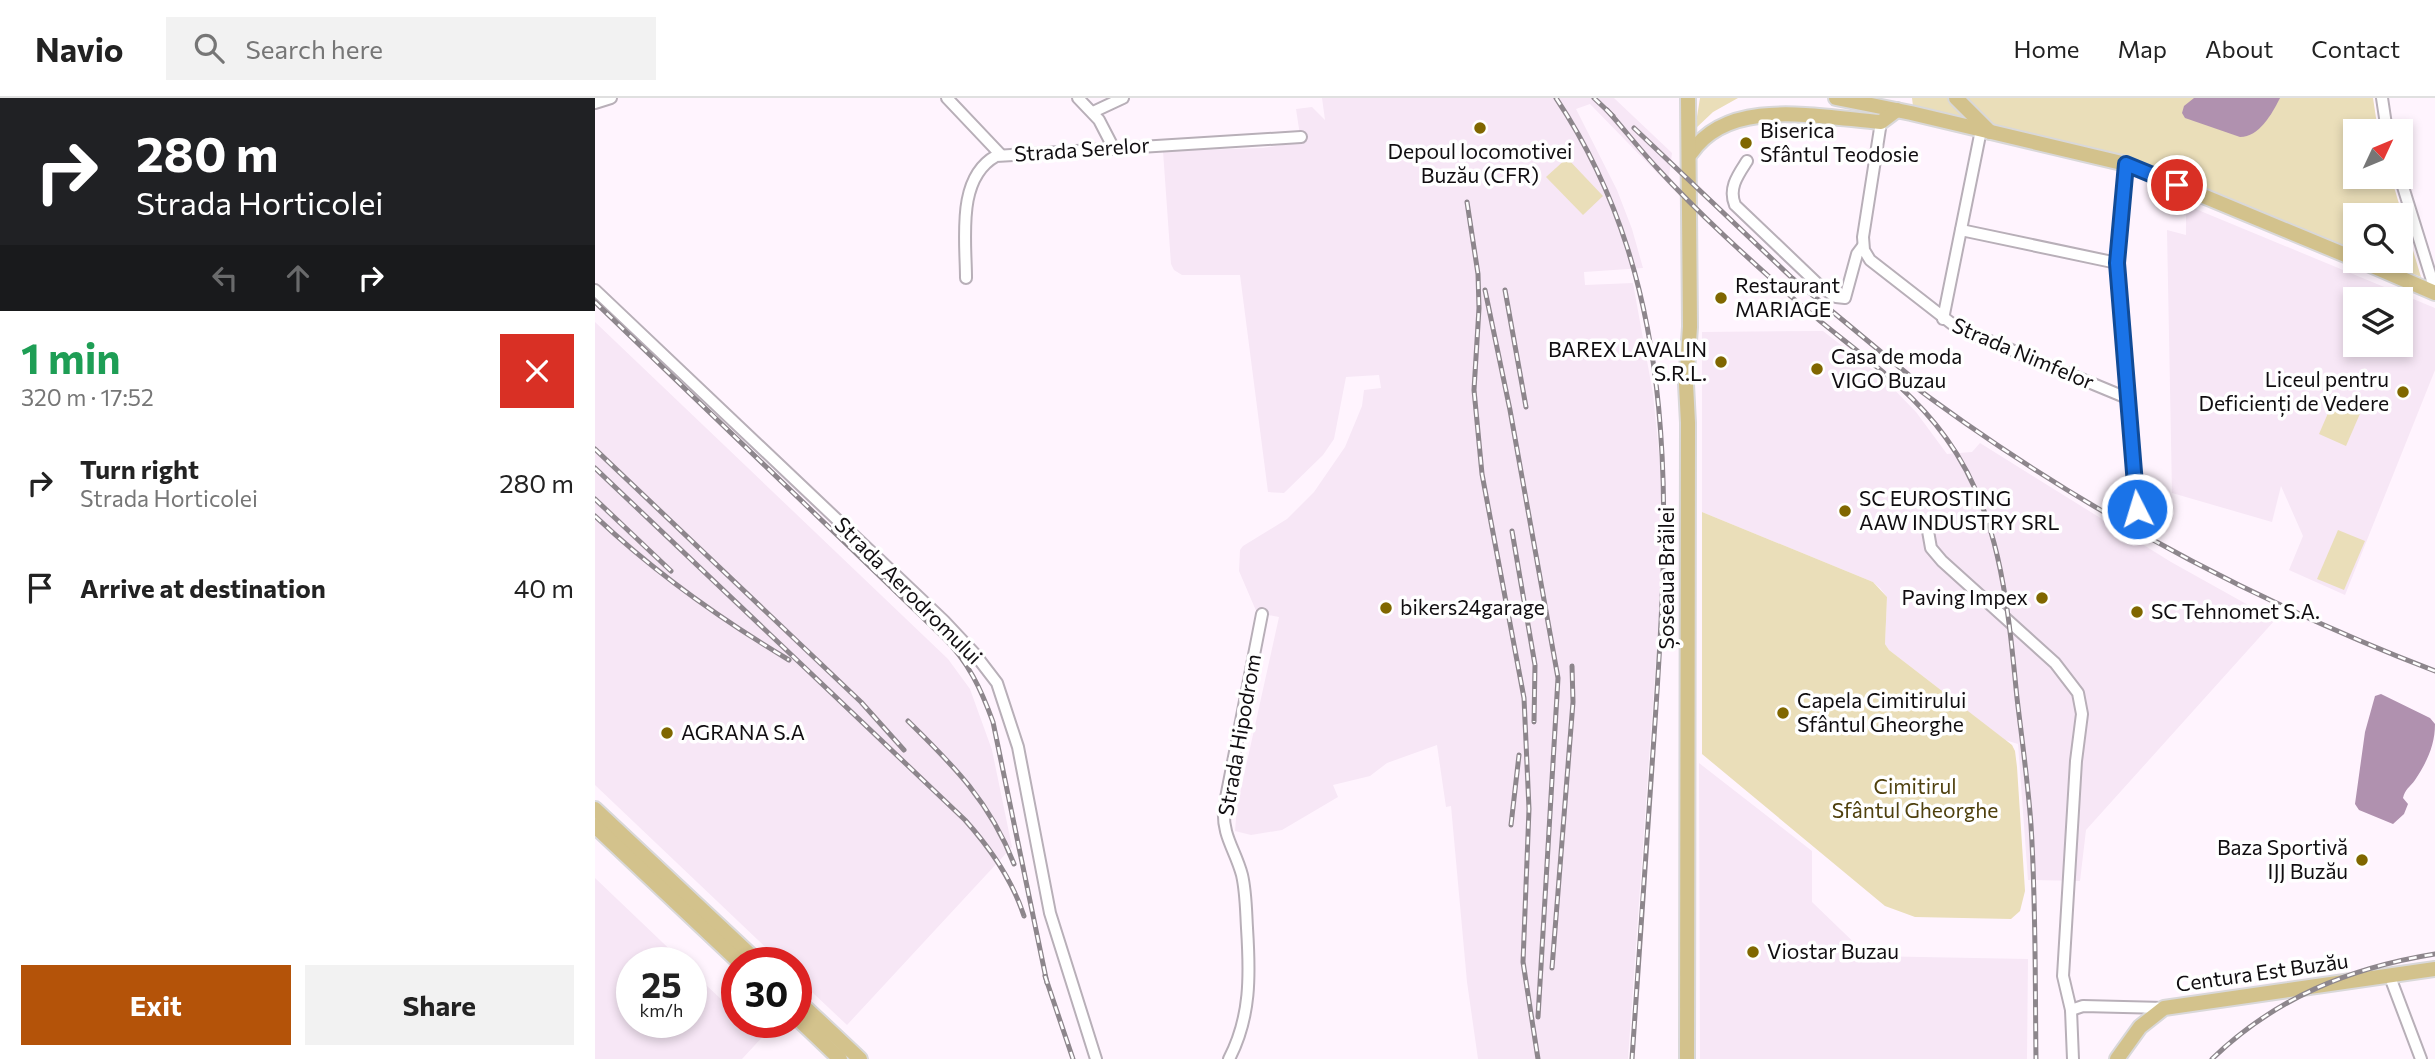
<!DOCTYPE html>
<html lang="en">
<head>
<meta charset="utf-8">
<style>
  body { margin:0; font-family:Commissioner,sans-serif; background:#f2f2f2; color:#222; height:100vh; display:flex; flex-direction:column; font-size:26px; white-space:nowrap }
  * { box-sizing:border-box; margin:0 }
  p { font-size:23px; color:#767676 }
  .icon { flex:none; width:38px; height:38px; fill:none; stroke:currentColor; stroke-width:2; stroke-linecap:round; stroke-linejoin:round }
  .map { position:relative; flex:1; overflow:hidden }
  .side { display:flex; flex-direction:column; background:#fff; width:595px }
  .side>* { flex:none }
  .banner { background:#202124; color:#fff; overflow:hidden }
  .needle { width:46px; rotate:46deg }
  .fabs { position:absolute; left:1748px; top:21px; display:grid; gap:14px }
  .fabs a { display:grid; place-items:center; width:70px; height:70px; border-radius:0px; background:#fff; box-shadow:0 4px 10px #0003; font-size:35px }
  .speed { position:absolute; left:21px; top:849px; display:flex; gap:14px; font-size:35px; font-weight:700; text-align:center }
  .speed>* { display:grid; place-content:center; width:91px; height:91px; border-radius:50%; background:#fff; box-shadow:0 4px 10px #0003; line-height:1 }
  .speed small { font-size:18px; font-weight:400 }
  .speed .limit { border:10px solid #d22; background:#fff; color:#111 }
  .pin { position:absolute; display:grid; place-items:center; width:60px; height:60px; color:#fff; margin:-30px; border:4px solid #fff; border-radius:50%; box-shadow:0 2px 7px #0007 }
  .me { position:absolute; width:77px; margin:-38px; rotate:355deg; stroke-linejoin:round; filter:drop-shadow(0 0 5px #0008) }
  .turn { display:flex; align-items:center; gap:24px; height:147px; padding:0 21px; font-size:32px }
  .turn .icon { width:91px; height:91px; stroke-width:2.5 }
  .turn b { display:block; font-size:49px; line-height:60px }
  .lanes { display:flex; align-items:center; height:66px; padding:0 21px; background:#0003; justify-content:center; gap:35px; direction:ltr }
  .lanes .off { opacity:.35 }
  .round { display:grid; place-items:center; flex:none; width:74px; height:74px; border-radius:0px; background:#f2f2f2 }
  .headline { display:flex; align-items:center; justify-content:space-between; height:119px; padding:0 21px }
  h1 { font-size:42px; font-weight:700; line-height:52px; color:#1e9e55 }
  .action { display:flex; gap:14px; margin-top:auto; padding:14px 21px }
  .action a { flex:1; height:80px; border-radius:0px; background:#b45309; color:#fff; font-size:28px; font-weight:700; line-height:80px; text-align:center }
  .action a+a { background:#f2f2f2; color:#222 }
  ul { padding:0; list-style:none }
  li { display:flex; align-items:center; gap:21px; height:105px; padding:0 21px }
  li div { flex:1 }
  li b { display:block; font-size:26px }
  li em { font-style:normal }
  header { display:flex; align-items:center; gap:42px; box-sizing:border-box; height:98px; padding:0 35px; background:#fff; border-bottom:2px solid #e0e0e0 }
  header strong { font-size:33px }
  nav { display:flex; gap:38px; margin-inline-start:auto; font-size:24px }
  .search { width:490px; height:63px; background:#f2f2f2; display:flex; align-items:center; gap:18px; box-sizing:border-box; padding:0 24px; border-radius:0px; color:#767676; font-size:26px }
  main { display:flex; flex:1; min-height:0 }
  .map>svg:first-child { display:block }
</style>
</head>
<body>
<header>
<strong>Navio</strong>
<div class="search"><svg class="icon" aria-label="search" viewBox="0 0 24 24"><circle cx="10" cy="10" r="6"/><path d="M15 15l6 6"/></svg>Search here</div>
<nav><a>Home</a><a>Map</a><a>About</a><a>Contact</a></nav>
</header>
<main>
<section class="side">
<div class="banner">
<div class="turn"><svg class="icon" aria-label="right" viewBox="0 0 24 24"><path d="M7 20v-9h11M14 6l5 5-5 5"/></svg><div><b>280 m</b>Strada Horticolei</div></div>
<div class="lanes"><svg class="icon off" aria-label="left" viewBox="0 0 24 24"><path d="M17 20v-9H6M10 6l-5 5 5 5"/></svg><svg class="icon off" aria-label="ahead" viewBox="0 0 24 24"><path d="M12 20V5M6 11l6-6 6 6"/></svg><svg class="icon" aria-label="right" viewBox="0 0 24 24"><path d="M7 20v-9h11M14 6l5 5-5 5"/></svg></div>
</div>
<div class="headline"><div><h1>1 min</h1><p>320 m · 17:52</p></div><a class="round" style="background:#d93025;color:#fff"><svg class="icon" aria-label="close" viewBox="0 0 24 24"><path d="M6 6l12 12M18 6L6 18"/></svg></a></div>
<ul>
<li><svg class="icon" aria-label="right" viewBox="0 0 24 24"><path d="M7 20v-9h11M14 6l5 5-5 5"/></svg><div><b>Turn right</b><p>Strada Horticolei</p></div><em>280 m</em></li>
<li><svg class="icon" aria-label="arrive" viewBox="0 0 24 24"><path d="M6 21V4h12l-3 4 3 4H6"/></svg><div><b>Arrive at destination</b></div><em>40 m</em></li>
</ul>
<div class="action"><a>Exit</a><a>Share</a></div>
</section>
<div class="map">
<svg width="1840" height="961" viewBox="0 0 1840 961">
  <rect width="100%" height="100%" fill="#fff4fe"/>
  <!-- built -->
  <g fill="#f7e7f6" fill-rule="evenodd">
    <path d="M727,0H1019L1077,55L1073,86L995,6L981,11L1022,92L1037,131L1048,170L989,174L990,187L1038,185L1058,296L1065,365L1067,452L1064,518L1033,961H883L872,884L856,708L851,709L842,647L792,665L775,678L738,687L743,699L687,732L656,737L640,733L642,709L684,519L662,515L644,473L645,452L648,448L692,421L719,394L750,349L767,308L769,292L786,290L784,277L751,279L739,341L728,357L689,395L673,394L645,177H587L579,172L576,166L568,53L668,50L706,44L701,11L717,9L730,22Z"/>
    <path d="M1591,107L1840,210V272L1750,497L1694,472L1708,438L1686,388L1677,424L1577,395L1572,132L1591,137ZM1760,201H1806V247H1760Z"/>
    <path d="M0,224L353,561L375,591L397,652L417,749L252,927L201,879V864H186L0,687Z"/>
    <path d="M1228,233L1287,279L1321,314L1352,356L1377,354L1385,345L1576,464L1680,522L1491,732L1485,783L1433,782L1423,646L1410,642L1294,552L1290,546L1292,499L1285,490L1278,484L1107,414V234Z"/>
    <path d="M1104,665L1217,753V804L1273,858L1433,861L1432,961H1105Z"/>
    <path d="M0,780L88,864H37V924H96V873L142,916V924H150L156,930L166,929L172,934L147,961H0Z"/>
  </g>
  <!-- green -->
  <g fill="#eadeb9">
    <path d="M1105,0H1143L1118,14L1100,31Z"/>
    <path d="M1317,0H1355L1369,17L1366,20L1318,8Z"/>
    <path d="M1361,0H1778L1783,33H1760V79H1796L1826,179L1785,163H1806V117H1760V153L1531,66L1405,37Z"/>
    <path d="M972,60L1008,98L988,117L951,79Z"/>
    <path d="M1740,299L1767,311L1751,348L1724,336Z"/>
    <path d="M1107,414L1278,484L1292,499L1290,546L1294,552L1417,647L1420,653L1422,669L1430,793L1425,813L1416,821L1320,819L1290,808L1107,656Z"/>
    <path d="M1743,432L1770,443L1749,492L1722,481Z"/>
  </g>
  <!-- water -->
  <g fill="#b091af">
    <path d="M1599,0H1685C1677,16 1664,39 1645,39L1590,20L1587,15L1589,8Z"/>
    <path d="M1786,596L1835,620L1840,626C1840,647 1832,664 1820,682C1815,689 1810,691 1808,700L1813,706L1809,716L1798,726L1764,712L1760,706L1770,634L1780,598Z"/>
  </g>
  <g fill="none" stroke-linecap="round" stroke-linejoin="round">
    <!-- minor casing -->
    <g stroke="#b8afb8" stroke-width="14">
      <g id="minor">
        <path d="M352,0L406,57"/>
        <path d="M483,0L504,22L518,49"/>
        <path d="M1787,0L1792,33"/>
        <path d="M0,5L16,0"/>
        <path d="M498,14L528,0"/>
        <path d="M1286,24L1268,139L1269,152L1275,162L1361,229L1532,300"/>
        <path d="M1152,63C1143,77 1133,90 1140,107L1226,189L1241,199L1250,200L1262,156L1268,148"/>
        <path d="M1531,66L1522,165L1542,411"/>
        <path d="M1805,79L1840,192"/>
        <path d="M1366,132L1522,165"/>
        <path d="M371,180C371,142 361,80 401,58L706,39"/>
        <path d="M0,192L349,523L379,555L402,585L423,649L455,815L501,961"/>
        <path d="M1348,221L1386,32"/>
        <path d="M1333,433L1336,450L1347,463L1460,565L1483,595L1487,616L1481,663L1468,878L1476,912L1478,961"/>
        <path d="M1795,879L1826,961"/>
        <path d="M1476,912L1488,908L1569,910"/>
        <path d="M634,961C656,919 655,877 652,830C651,813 651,794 647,777C640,751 627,738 629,710L667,516"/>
      </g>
    </g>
    <!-- major casing -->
    <g stroke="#d9d8d9" stroke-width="18">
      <g id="major">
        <path d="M1241,0L1316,15L1531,66L1760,161"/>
        <path d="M1361,0L1395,34"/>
        <path d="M1096,55C1133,0 1216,18 1286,24L1302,12"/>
        <path d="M1766,163L1840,195"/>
        <path d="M0,711L163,864"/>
        <path d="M0,728L144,864"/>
        <path d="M201,901L265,961"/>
        <path d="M201,919L245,961"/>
        <path d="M1092,961L1093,325L1091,286L1095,229L1093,0"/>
        <path d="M1522,961L1545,929L1569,910L1840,871"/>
      </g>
    </g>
    <!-- minor -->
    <use href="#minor" stroke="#fff" stroke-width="10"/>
    <!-- major -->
    <use href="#major" stroke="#d3c28c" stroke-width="14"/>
    <!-- rail casing -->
    <g stroke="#8d868c" stroke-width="5">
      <g id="rail">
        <path d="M961,0C1089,192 1074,420 1059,639C1051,747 1044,854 1037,961"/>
        <path d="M999,0L1018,18"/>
        <path d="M1012,12C1029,31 1045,52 1063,71C1105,117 1153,160 1200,202C1251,247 1311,284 1351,340C1406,415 1413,510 1422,600C1427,642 1433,685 1436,727C1441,805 1440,883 1441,961"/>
        <path d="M1039,30L1197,180L1315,278"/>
        <path d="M872,104L883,176L884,210L879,292L887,376L929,600L934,711L928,864L943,961"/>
        <path d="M890,192L915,312L963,580L943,919"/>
        <path d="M910,192L931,309"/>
        <path d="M0,204L348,539C373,563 386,591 398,624L452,885"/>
        <path d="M1303,276C1467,401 1648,499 1840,573"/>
        <path d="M0,351L266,604L309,652"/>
        <path d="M0,370L370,722C396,751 417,781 429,818"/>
        <path d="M0,401L76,473"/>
        <path d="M0,418C59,474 124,520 194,562"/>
        <path d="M917,433L940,567L939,624"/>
        <path d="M313,623C359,668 395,704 419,766"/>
        <path d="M916,727L924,657"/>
        <path d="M957,870L978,604L977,568"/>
        <path d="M450,878L478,961"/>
        <path d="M1617,961C1680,900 1754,870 1840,856"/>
      </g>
    </g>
    <!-- rail -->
    <use href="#rail" stroke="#fff" stroke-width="2.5" stroke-dasharray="8" stroke-linecap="butt"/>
  </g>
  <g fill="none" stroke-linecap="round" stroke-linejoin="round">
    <!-- route casing -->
    <g stroke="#114b97" stroke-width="18">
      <path id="route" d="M1542,411L1522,165L1531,66L1582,87"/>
    </g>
    <!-- route -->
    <use href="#route" stroke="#1a73e8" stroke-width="12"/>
  </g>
  <!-- markers -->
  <g fill="#806700" stroke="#fff" stroke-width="2.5">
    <circle cx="885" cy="30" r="7"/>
    <circle cx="1151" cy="45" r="7"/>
    <circle cx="1126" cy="200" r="7"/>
    <circle cx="1126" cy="264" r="7"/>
    <circle cx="1222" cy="271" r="7"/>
    <circle cx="1808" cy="294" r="7"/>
    <circle cx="1250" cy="413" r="7"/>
    <circle cx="1447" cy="500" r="7"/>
    <circle cx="791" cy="510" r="7"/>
    <circle cx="1542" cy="514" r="7"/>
    <circle cx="1188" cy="615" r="7"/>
    <circle cx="72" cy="635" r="7"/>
    <circle cx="1767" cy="762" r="7"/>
    <circle cx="1158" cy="854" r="7"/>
  </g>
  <g text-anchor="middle" stroke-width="7" stroke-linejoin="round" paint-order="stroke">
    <!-- poi labels -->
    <g font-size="21" fill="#110e11" stroke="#fff" text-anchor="start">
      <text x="1165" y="40">Biserica<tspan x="1165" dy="24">Sfântul Teodosie</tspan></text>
      <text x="885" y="61" text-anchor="middle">Depoul locomotivei<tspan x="885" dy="24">Buzău (CFR)</tspan></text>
      <text x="1140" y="195">Restaurant<tspan x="1140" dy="24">MARIAGE</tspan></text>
      <text x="1112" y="259" text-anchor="end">BAREX LAVALIN<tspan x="1112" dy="24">S.R.L.</tspan></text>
      <text x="1236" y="266">Casa de moda<tspan x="1236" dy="24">VIGO Buzau</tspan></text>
      <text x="1794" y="289" text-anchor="end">Liceul pentru<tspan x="1794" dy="24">Deficienți de Vedere</tspan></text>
      <text x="1264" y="408">SC EUROSTING<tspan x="1264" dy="24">AAW INDUSTRY SRL</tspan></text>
      <text x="1433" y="507" text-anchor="end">Paving Impex</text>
      <text x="805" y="517">bikers24garage</text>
      <text x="1556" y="521">SC Tehnomet S.A.</text>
      <text x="1202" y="610">Capela Cimitirului<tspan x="1202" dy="24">Sfântul Gheorghe</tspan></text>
      <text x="86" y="642">AGRANA S.A</text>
      <text x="1753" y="757" text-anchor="end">Baza Sportivă<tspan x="1753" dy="24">IJJ Buzău</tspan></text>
      <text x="1172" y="861">Viostar Buzau</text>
    </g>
    <!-- street labels -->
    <g font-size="21" fill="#110e11" stroke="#fff">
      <text transform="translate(487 52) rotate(-4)" y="7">Strada Serelor</text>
      <text transform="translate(1428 256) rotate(23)" y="7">Strada Nimfelor</text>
      <text transform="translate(1072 480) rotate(-90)" y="7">Șoseaua Brăilei</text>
      <text transform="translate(313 493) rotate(45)" y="7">Strada Aerodromului</text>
      <text transform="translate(645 637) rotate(-80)" y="7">Strada Hipodrom</text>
      <text transform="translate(1667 875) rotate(-8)" y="7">Centura Est Buzău</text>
    </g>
    <!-- park labels -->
    <g font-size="21" fill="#4f400d" stroke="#fff">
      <text x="1320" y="696">Cimitirul<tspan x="1320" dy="24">Sfântul Gheorghe</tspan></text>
    </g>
  </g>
</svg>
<div class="fabs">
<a><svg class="needle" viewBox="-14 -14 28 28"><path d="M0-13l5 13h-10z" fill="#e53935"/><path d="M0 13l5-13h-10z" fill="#767676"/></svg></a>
<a><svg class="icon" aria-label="search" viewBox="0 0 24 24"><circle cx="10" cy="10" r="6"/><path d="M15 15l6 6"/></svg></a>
<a><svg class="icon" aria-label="layers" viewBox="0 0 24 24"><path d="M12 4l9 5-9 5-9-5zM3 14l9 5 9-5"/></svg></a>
</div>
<div class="speed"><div>25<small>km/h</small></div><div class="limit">30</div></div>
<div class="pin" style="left:1582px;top:87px;background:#d93025"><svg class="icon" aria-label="arrive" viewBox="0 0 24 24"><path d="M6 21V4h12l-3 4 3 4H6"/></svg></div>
<svg class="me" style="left:1542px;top:411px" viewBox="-20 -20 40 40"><circle r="17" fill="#1a73e8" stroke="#fff" stroke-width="3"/><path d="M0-11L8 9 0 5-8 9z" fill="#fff"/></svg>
</div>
</main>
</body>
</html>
